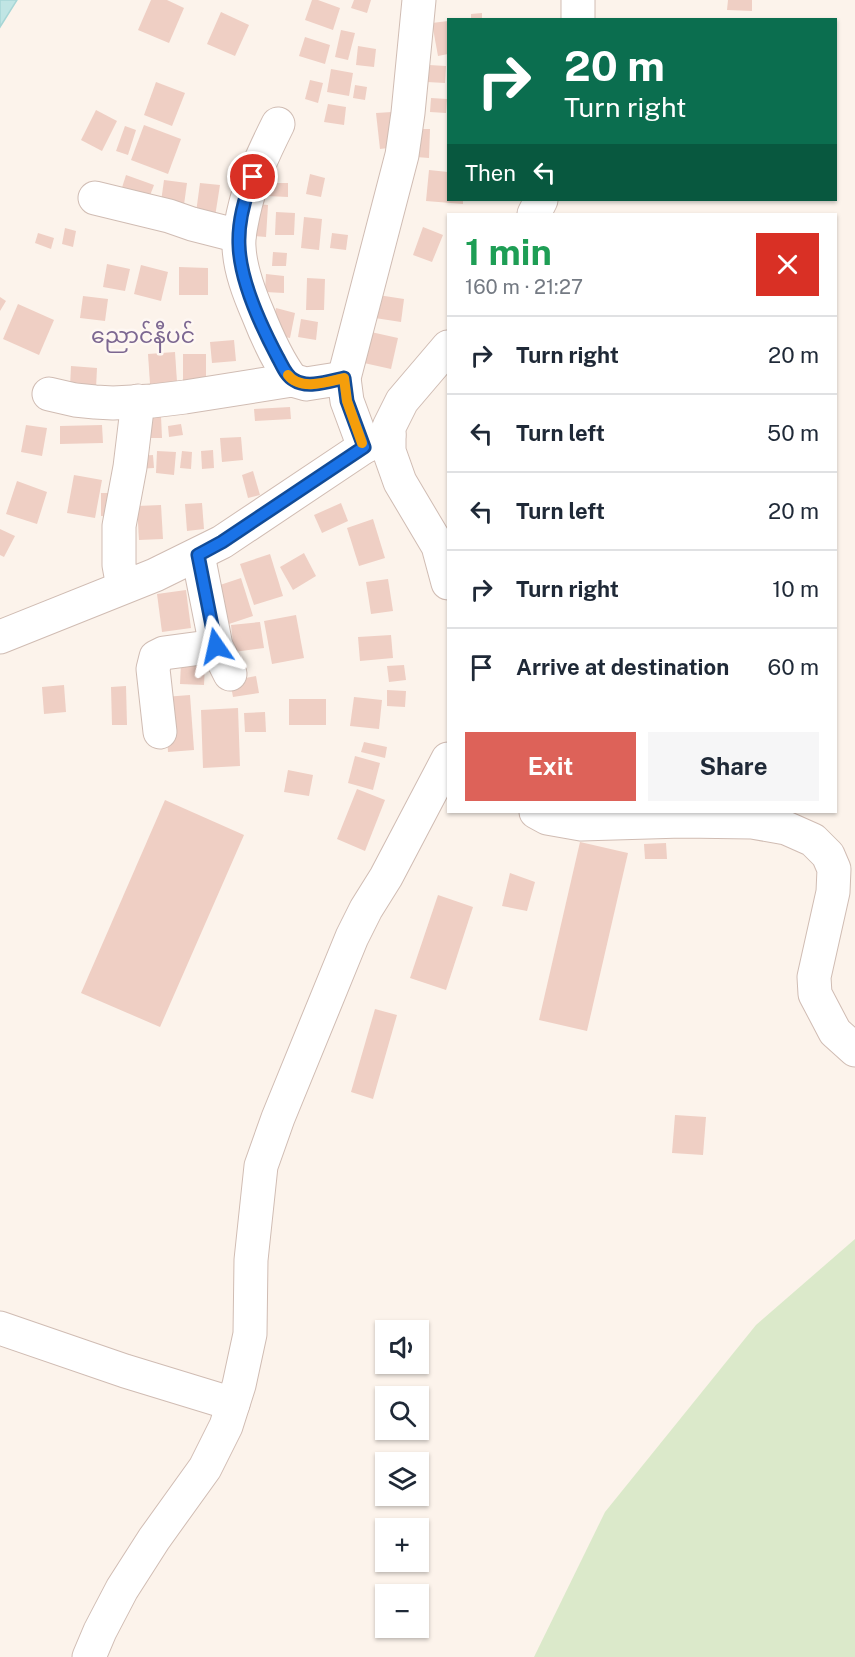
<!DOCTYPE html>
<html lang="en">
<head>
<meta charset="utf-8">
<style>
  body { margin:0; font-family:"Public Sans","Noto Sans Myanmar",sans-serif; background:#f6f6f7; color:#1f2937; height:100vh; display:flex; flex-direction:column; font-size:22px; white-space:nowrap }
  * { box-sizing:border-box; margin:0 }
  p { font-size:20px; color:#747a83 }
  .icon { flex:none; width:33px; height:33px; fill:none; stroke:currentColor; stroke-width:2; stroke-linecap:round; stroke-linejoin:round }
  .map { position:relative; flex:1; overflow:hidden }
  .details { position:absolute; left:447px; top:213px; width:390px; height:600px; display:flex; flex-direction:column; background:#fff; border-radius:0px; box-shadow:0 2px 4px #0004 }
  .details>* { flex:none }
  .top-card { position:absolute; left:447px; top:18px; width:390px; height:183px; border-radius:0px; box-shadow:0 2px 4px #0004; background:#0b6e4f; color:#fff; overflow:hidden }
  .buttons { position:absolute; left:375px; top:1320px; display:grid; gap:12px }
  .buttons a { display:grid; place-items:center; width:54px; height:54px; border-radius:0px; background:#fff; box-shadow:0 2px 4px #0004; font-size:30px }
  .pin { position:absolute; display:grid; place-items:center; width:51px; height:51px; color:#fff; margin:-26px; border:3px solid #fff; border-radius:50%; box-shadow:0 2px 6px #0007 }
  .me { position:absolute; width:66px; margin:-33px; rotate:349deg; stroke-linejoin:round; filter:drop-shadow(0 0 4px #0008) }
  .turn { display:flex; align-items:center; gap:21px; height:126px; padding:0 18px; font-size:27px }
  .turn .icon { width:78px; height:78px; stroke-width:2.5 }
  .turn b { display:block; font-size:42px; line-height:51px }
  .then { display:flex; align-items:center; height:57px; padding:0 18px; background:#0003; gap:12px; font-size:22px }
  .round { display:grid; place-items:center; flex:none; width:63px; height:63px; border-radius:0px; background:#f6f6f7 }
  .summary { display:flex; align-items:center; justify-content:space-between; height:102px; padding:0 18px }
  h1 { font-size:36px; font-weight:700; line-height:45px; color:#1e9e55 }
  .cta { display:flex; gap:12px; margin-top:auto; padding:12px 18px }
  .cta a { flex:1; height:69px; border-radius:0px; background:#dd6259; color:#fff; font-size:24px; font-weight:700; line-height:69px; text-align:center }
  .cta a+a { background:#f6f6f7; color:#1f2937 }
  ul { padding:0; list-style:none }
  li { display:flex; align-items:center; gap:18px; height:78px; padding:0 18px; border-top:2px solid #e0e1e3 }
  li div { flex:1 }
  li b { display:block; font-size:22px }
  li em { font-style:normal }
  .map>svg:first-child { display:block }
</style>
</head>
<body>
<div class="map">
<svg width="855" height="1657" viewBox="0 0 855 1657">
  <rect width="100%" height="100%" fill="#fcf3eb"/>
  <!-- green -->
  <path fill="#dbe9ca" d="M855,1239V1657H534L605,1512L756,1325Z"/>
  <!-- water -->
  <path fill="#c0e5e4" stroke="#a7d6d6" stroke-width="1.5" d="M0,0H17L0,27Z"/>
  <!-- building -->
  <g fill="#efcfc4">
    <path d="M151,0H167L184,8L169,43L138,30Z"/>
    <path d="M312,0H318L340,8L333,30L305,20Z"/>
    <path d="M354,0H371L367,13L351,8Z"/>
    <path d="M728,0H752V11L727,10Z"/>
    <path d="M221,12L249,25L235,56L207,44Z"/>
    <path d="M482,13V20H471V14Z"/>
    <path d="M448,21V54L438,56L432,23Z"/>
    <path d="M341,30L355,33L348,60L335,57Z"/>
    <path d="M305,37L330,45L325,64L299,56Z"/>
    <path d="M358,46L376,49L374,67L356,65Z"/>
    <path d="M429,65L446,66L445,83L427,82Z"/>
    <path d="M331,69L353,73L349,96L327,92Z"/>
    <path d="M310,80L323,83L318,103L305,99Z"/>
    <path d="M156,82L185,93L172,126L144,115Z"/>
    <path d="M355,85L367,87L365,100L353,98Z"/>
    <path d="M431,98L447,99L446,113L430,112Z"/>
    <path d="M328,104L346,107L344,125L324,122Z"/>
    <path d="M96,110L117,121L102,151L81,140Z"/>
    <path d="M392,112L396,147L380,149L376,113Z"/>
    <path d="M144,125L181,139L168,174L131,160Z"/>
    <path d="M125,126L136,130L128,155L116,151Z"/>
    <path d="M417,129H430L429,158L416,157Z"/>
    <path d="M429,170L448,172V200H463V204L426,201Z"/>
    <path d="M310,174L325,178L321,197L306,194Z"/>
    <path d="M126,175L154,185L146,206L119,197Z"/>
    <path d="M164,180L187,183L183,212L160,209Z"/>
    <path d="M200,183L220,185L214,223L195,220Z"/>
    <path d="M268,183H288V197L267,196Z"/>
    <path d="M246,203L268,205L266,237L243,235Z"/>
    <path d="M276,212L295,213L294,235H275Z"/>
    <path d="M304,217L322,219L319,250L301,248Z"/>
    <path d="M423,227L443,235L432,262L413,255Z"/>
    <path d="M65,228L76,231L73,247L62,244Z"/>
    <path d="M38,233L54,238L51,249L35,243Z"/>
    <path d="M332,233L348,235L346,250L330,248Z"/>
    <path d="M273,252L287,253L286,266H272Z"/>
    <path d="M107,264L130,269L125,291L103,287Z"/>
    <path d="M141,265L168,272L161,301L134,294Z"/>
    <path d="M179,267L208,268V295H179Z"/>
    <path d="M266,274L284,276V293L265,292Z"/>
    <path d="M307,278L325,279L324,310H306Z"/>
    <path d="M378,295L404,299L401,322L375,318Z"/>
    <path d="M83,296L108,299L105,321L80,318Z"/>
    <path d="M0,297L6,301L0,311Z"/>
    <path d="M18,304L54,320L39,355L3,339Z"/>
    <path d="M276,308L295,313L290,338L270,334Z"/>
    <path d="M301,319L318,322L316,340L298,337Z"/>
    <path d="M371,332L398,338L391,369L364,363Z"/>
    <path d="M234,340L236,361L212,363L210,342Z"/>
    <path d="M175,352L177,382L150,384L148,354Z"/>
    <rect x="183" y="354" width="23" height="30"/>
    <path d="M71,366L97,368L96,388L70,387Z"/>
    <path d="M290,407L291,419L255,421L254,409Z"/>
    <path d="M161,416L162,438H144V417Z"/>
    <path d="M181,424L183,435L169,437L168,426Z"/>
    <path d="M26,425L47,428L42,456L21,452Z"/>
    <path d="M102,425L103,443L60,444V426Z"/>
    <path d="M241,437L243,460L222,462L220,438Z"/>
    <path d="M213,450L214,468L202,469L201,451Z"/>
    <path d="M157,451L176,452L174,475L156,473Z"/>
    <path d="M182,451L192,452L191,469L180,468Z"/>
    <path d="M153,455L154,468L136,469V456Z"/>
    <path d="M253,471L260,495L248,498L242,475Z"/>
    <path d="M74,475L102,480L95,518L67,513Z"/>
    <path d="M17,481L47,492L37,524L6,514Z"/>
    <path d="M101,493H119V517L101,516Z"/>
    <path d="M202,503L204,529L187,531L185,504Z"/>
    <path d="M341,503L348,521L322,533L314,515Z"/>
    <path d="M161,505L163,539L139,540L137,506Z"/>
    <path d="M373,519L385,558L359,566L347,528Z"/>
    <path d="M0,529L15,536L4,557L0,555Z"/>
    <path d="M304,553L316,576L293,590L280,567Z"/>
    <path d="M270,554L283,596L254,605L240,564Z"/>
    <path d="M241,578L253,616L229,624L217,586Z"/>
    <path d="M388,579L393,611L371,614L366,582Z"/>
    <path d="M186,590L191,628L162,632L157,594Z"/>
    <path d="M296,615L304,658L272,664L264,621Z"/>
    <path d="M260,622L264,648L234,652L231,625Z"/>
    <path d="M391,635L393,658L360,661L358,637Z"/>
    <path d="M181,663L205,664L204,685L180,684Z"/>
    <path d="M404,665L406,680L389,682L387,666Z"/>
    <path d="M256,676L259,693L233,697L230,681Z"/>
    <path d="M64,685L66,712L44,714L42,687Z"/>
    <path d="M126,686L127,725H112L111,687Z"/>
    <path d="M387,690L406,691L405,707L387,706Z"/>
    <path d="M190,695L194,750L168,752L164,697Z"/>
    <path d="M354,697L382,700L379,729L350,726Z"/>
    <rect x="289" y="699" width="37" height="26"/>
    <path d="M238,708L240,766L203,768L201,710Z"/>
    <path d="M265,712L266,732H245L244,713Z"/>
    <path d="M364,742L387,747L385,758L361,752Z"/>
    <path d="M355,756L380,763L373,790L348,783Z"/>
    <path d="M288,770L313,775L309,796L284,792Z"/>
    <path d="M357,789L385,800L365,851L337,839Z"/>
    <path d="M165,800L244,835L160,1027L81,993Z"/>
    <path d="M580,842L628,853L587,1031L539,1020Z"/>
    <path d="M666,843L667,859H645L644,844Z"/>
    <path d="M510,873L535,882L527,911L502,906Z"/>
    <path d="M438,895L473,907L446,990L410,978Z"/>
    <path d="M375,1009L397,1015L373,1099L351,1092Z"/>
    <path d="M675,1115L706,1117L703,1155L672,1153Z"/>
  </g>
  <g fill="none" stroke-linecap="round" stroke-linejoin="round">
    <!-- minor casing -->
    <g stroke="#d0bcb3" stroke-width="35">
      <g id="minor">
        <path d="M578,0V20"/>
        <path d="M278,124C263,154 250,182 243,215C241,226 238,236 239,247C240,270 249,293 258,314C267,337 277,360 292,380"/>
        <path d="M95,198L169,216L192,224L239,236"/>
        <path d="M534,214L541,200"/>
        <path d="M448,347L402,401L389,427V451L400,482L438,546L448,583"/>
        <path d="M49,394L75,400L95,402L113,403L152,401L185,397L292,380L306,384L344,378"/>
        <path d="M364,447L347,401L344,378L402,155L408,113L419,0"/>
        <path d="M198,555L216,646L230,674"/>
        <path d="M123,587L119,565V526L130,467L138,401"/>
        <path d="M0,637L155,575L222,542L364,447L389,435"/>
        <path d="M160,732L153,669L156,657L164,653L216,646"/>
        <path d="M536,812L547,818L581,824L682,821L752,822L786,828L813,840L828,855L834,869L833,892L814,977L815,994L835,1032L855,1050"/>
        <path d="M0,1328L125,1371L233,1404"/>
        <path d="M89,1657L100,1631L122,1589L154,1539L205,1468L226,1426L239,1385L250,1334L251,1260L261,1166L278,1118L352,937L366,909L386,877L448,759"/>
      </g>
    </g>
    <!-- minor -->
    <use href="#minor" stroke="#fff" stroke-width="33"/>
  </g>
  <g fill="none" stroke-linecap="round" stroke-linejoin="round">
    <!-- route casing -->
    <g stroke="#114b97" stroke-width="15">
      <path id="route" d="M216,646L198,555L222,542L364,447L347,401L344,378C330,381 307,389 294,380C286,376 282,365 278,358C261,326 240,282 239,245C238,223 245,197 253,177"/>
    </g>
    <!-- route -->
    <use href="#route" stroke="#1a73e8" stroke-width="10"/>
    <!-- slow -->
    <path stroke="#f59e0b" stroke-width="10" d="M288,375C300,391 327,382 344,378L347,401L362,443"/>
  </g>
  <g text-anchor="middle" stroke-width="5" stroke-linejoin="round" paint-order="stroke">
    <!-- quarter labels -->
    <g font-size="22" fill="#7c6791" stroke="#fef7f2">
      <text x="143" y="343">ညောင်နီပင်</text>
    </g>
  </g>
</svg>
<div class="buttons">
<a><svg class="icon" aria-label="sound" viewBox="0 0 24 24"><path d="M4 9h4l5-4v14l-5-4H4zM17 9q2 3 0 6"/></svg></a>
<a><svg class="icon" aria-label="search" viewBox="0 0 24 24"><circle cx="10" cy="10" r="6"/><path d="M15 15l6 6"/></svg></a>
<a><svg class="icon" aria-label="layers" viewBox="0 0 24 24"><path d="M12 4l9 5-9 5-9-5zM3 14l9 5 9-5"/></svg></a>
<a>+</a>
<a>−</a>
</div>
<div class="pin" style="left:253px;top:177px;background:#d93025"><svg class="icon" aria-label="arrive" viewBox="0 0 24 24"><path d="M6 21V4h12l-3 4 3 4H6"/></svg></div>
<svg class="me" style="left:216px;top:646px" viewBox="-20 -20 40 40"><path d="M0-17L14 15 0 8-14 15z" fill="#1a73e8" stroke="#fff" stroke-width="4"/></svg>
<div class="top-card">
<div class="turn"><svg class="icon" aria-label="right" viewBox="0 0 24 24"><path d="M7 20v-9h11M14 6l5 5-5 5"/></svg><div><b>20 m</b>Turn right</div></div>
<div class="then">Then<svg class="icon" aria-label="left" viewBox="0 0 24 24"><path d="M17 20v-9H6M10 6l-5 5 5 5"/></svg></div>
</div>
<section class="details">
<div class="summary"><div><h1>1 min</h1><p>160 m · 21:27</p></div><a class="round" style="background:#d93025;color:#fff"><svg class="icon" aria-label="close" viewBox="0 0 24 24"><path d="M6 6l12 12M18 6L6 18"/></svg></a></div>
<ul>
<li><svg class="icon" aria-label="right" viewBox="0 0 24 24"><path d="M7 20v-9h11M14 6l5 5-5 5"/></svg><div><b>Turn right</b></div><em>20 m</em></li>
<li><svg class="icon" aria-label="left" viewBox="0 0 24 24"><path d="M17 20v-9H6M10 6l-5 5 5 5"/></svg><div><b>Turn left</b></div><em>50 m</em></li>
<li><svg class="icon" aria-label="left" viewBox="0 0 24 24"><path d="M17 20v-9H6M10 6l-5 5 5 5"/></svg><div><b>Turn left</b></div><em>20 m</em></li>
<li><svg class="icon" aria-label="right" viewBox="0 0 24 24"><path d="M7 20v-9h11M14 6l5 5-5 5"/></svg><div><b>Turn right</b></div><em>10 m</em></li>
<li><svg class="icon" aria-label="arrive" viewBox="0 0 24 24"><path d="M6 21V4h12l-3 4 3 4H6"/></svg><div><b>Arrive at destination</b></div><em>60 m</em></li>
</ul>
<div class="cta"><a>Exit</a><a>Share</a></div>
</section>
</div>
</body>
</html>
